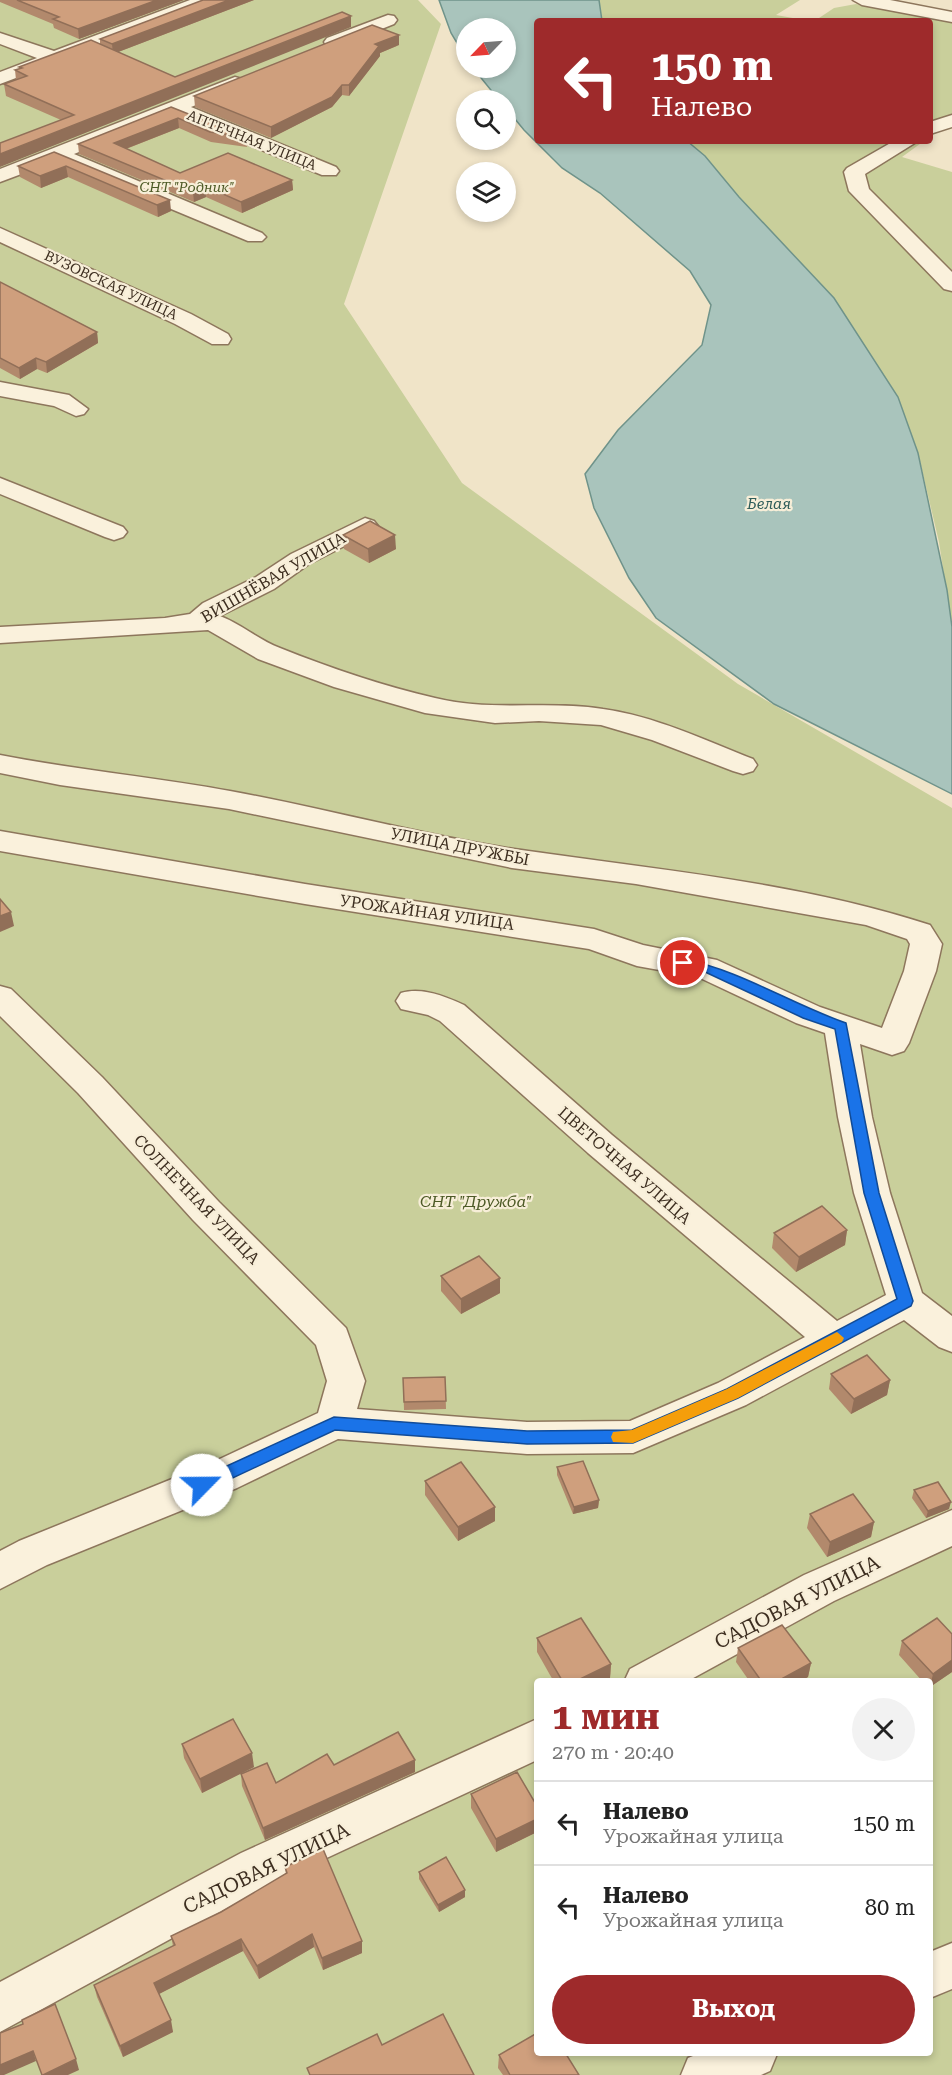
<!DOCTYPE html>
<html lang="ru">
<head>
<meta charset="utf-8">
<style>
  body { margin:0; font-family:"Roboto Serif",serif; background:#f2f2f2; color:#222; height:100vh; display:flex; flex-direction:column; font-size:22px; white-space:nowrap }
  * { box-sizing:border-box; margin:0 }
  p { font-size:20px; color:#767676 }
  .icon { flex:none; width:33px; height:33px; fill:none; stroke:currentColor; stroke-width:2; stroke-linecap:round; stroke-linejoin:round }
  .map { position:relative; flex:1; overflow:hidden }
  .drawer { position:absolute; left:534px; top:1678px; width:399px; height:378px; display:flex; flex-direction:column; background:#fff; border-radius:6px; box-shadow:0 3px 9px #0003 }
  .drawer>* { flex:none }
  .hud { position:absolute; left:534px; top:18px; width:399px; height:126px; border-radius:6px; box-shadow:0 3px 9px #0003; background:#9e2a2b; color:#fff; overflow:hidden }
  .needle { width:39px; rotate:245deg }
  .controls { position:absolute; left:456px; top:18px; display:grid; gap:12px }
  .controls a { display:grid; place-items:center; width:60px; height:60px; border-radius:50%; background:#fff; box-shadow:0 3px 9px #0003; font-size:30px }
  .pin { position:absolute; display:grid; place-items:center; width:51px; height:51px; color:#fff; margin:-26px; border:3px solid #fff; border-radius:50%; box-shadow:0 2px 6px #0007 }
  .me { position:absolute; width:66px; margin:-33px; rotate:67deg; stroke-linejoin:round; filter:drop-shadow(0 0 4px #0008) }
  .turn { display:flex; align-items:center; gap:21px; height:126px; padding:0 18px; font-size:27px }
  .turn .icon { width:78px; height:78px; stroke-width:2.5 }
  .turn b { display:block; font-size:42px; line-height:51px }
  .round { display:grid; place-items:center; flex:none; width:63px; height:63px; border-radius:32px; background:#f2f2f2 }
  .head { display:flex; align-items:center; justify-content:space-between; height:102px; padding:0 18px }
  h1 { font-size:36px; font-weight:700; line-height:45px; color:#9e2a2b }
  .action { display:flex; gap:12px; margin-top:auto; padding:12px 18px }
  .action a { flex:1; height:69px; border-radius:36px; background:#9e2a2b; color:#fff; font-size:24px; font-weight:700; line-height:69px; text-align:center }
  ul { padding:0; list-style:none }
  li { display:flex; align-items:center; gap:18px; height:84px; padding:0 18px; border-top:2px solid #e0e0e0 }
  li div { flex:1 }
  li b { display:block; font-size:22px }
  li em { font-style:normal }
  .map>svg:first-child { display:block }
</style>
</head>
<body>
<div class="map">
<svg width="952" height="2075" viewBox="0 0 952 2075">
  <rect width="100%" height="100%" fill="#f0e4c8"/>
  <!-- green -->
  <g fill="#c9cf9b" fill-rule="evenodd">
    <path d="M0,0H418L441,24L344,304L462,483L738,684L952,808V2075H0ZM537,1682H930V2054H537Z"/>
    <path d="M599,0H800L776,15L804,20L819,18L834,8L856,4L952,21V125L930,136V21H602Z"/>
    <path d="M687,141H924L902,157L952,172V627L939,542L918,453L898,397L834,298L739,197L705,156Z"/>
  </g>
  <!-- water -->
  <path fill="#a9c4bc" stroke="#6f938a" stroke-width="1.5" d="M439,0H599L602,21H537V141H687L705,156L739,197L834,298L898,397L918,453L947,590L952,627V794L774,704L656,618L629,578L594,508L585,474L618,430L702,345L711,305L690,271L600,193L562,168L524,130L506,108V100H499L473,68H506V28H466V58L451,33Z"/>
  <g fill="none" stroke-linecap="round" stroke-linejoin="round">
    <!-- minor casing -->
    <g stroke="#8d765c" stroke-width="3">
      <g id="minor">
        <path d="M190,0H215L212,4L0,84V72L37,58L0,44V33L54,51Z"/>
        <path d="M853,0H890L952,12V22L862,5Z"/>
        <path d="M388,15L394,16L397,20L394,24L339,46H327L324,42L327,38Z"/>
        <path d="M235,77L242,79L244,83L242,87L191,107L336,167L339,171L336,175H322L174,114L74,154L262,233L266,237L262,241H248L56,161L0,182V169Z"/>
        <path d="M952,115V127L930,134V122Z"/>
        <path d="M894,141H918L865,174L869,189L952,272V291L944,289L849,191L844,172L847,168Z"/>
        <path d="M0,228L191,314L228,334L231,339L228,344H212L175,324L0,242Z"/>
        <path d="M0,382L69,395L88,409L84,414L76,416L54,406L0,396Z"/>
        <path d="M0,478L123,527L127,532L123,537L114,540L105,537L0,494Z"/>
        <path d="M365,518L374,521L378,526L374,531L309,564L274,589L220,616C241,624 259,640 280,648C330,668 383,686 435,698C491,712 547,700 603,709C654,716 705,740 753,759L757,765L753,771L743,774L733,771L652,740L601,725L539,721L495,723L425,713L334,687L258,659L208,630L0,643V627L165,618L190,614L203,603L256,577L291,554Z"/>
        <path d="M0,755C76,770 154,777 230,791C325,808 419,835 514,849C651,869 799,882 930,925L942,944L936,971L909,1043L904,1051L892,1055L860,1044L872,1117L890,1193L922,1293L952,1316V1352L939,1347L904,1320L746,1405L633,1453L527,1454L338,1439L237,1488L47,1565L0,1589V1551L19,1541L209,1464L318,1413L327,1381L316,1345L193,1220L78,1093L0,1016V986L11,989L102,1077L219,1202L346,1328L365,1381L357,1409L527,1422L630,1421L718,1383L805,1337L588,1153L440,1021L428,1015L401,1009L396,1001L401,993C422,987 444,996 464,1005L612,1135L837,1321L886,1295L854,1193L838,1117L825,1033L796,1023L698,977L637,966L589,949L305,904L0,851V831L305,884L594,929L643,945L717,960L820,1007L882,1028L904,971L910,944L907,939L866,925L636,884L512,868L229,809L60,785L0,773Z"/>
        <path d="M952,1510V1546L834,1601L686,1682H624L630,1669L804,1575Z"/>
        <path d="M537,1719V1760L273,1883L0,2032V1982L241,1853Z"/>
        <path d="M952,1943V1989L930,1998V1952Z"/>
        <path d="M698,2054H777L770,2071L761,2075H681L688,2058Z"/>
      </g>
    </g>
    <!-- minor -->
    <use href="#minor" fill="#faf1dc" fill-rule="evenodd"/>
  </g>
  <!-- wall -->
  <g fill="#b2896c">
    <path d="M0,0H184L79,39L54,28L53,24L0,2Z"/>
    <path d="M203,0H254L118,52L175,77L351,27L61,120L6,96L4,84L16,80L15,70L19,69V67L100,44V39Z"/>
    <path d="M399,45L380,53V56L349,96L342,95L332,107L271,138L195,107L194,96Z"/>
    <path d="M171,107L246,137L247,147L211,142L179,128L126,149L180,173L292,180L293,190L242,213L206,197L194,202L79,154L78,144Z"/>
    <path d="M54,152L171,211L158,217L68,177L41,188L20,177L18,166Z"/>
    <path d="M0,282L97,332L98,343L47,373L37,369L20,379L0,368Z"/>
    <path d="M343,535L396,549L369,563L344,549Z"/>
    <path d="M847,1230L845,1245L796,1272L772,1248L774,1233Z"/>
    <path d="M441,1276L500,1293L461,1314L441,1291Z"/>
    <path d="M831,1374L890,1380L887,1395L851,1414L829,1389Z"/>
    <path d="M445,1377L446,1409L404,1410L403,1378Z"/>
    <path d="M557,1467L599,1500L598,1508L573,1514L557,1475Z"/>
    <path d="M425,1481L495,1507V1521L458,1541L425,1495Z"/>
    <path d="M914,1490L949,1509L926,1518L912,1498Z"/>
    <path d="M810,1514L874,1522L871,1537L827,1557L807,1528Z"/>
    <path d="M537,1638L611,1664L610,1678L603,1682H554L537,1652Z"/>
    <path d="M902,1641L952,1672L930,1687V1682H923L899,1655Z"/>
    <path d="M738,1648L811,1663L808,1677L799,1682H750L736,1662Z"/>
    <path d="M182,1744L254,1767L202,1793L184,1758Z"/>
    <path d="M334,1765L415,1772L265,1840L242,1786L241,1774L276,1783Z"/>
    <path d="M471,1794L537,1806V1832L496,1852L471,1808Z"/>
    <path d="M285,1867L362,1941V1953L323,1970L314,1947L259,1979L243,1951L159,1994L173,2032L123,2057L97,1997L94,1985L173,1946L171,1936L221,1912L286,1874Z"/>
    <path d="M419,1872L465,1897L439,1912L419,1879Z"/>
    <path d="M499,2055L579,2075H503L498,2068Z"/>
  </g>
  <!-- shaded-wall -->
  <g fill="#916f58">
    <path d="M157,0H184L79,39L78,29Z"/>
    <path d="M229,0H254L113,54L112,44Z"/>
    <path d="M351,16V27L0,167V154Z"/>
    <path d="M399,35V45L380,53V56L349,96V85L375,44Z"/>
    <path d="M342,85V95L332,107L271,138V127Z"/>
    <path d="M178,118L179,128L115,153L114,143Z"/>
    <path d="M66,166L68,177L41,188L40,176Z"/>
    <path d="M292,180L293,190L242,213L241,202Z"/>
    <path d="M205,186L206,197L194,202L193,192Z"/>
    <path d="M170,200L171,211L158,217L157,205Z"/>
    <path d="M97,332L98,343L47,373L46,362Z"/>
    <path d="M36,358L37,369L20,379L19,368Z"/>
    <path d="M395,535L396,549L369,563L368,549Z"/>
    <path d="M11,912L14,926L0,932V916Z"/>
    <path d="M847,1230L845,1245L796,1272L799,1257Z"/>
    <path d="M500,1278V1293L461,1314V1299Z"/>
    <path d="M890,1380L887,1395L851,1414L854,1399Z"/>
    <path d="M599,1500L598,1508L573,1514L574,1507Z"/>
    <path d="M951,1502L949,1509L926,1518L928,1511Z"/>
    <path d="M495,1507V1521L458,1541V1527Z"/>
    <path d="M874,1522L871,1537L827,1557L830,1542Z"/>
    <path d="M952,1660V1672L930,1687L933,1674Z"/>
    <path d="M811,1663L808,1677L799,1682H776Z"/>
    <path d="M611,1664L610,1678L603,1682H574Z"/>
    <path d="M252,1753L254,1767L202,1793L200,1779Z"/>
    <path d="M415,1760V1772L265,1840L263,1828Z"/>
    <path d="M537,1819V1832L496,1852V1839Z"/>
    <path d="M465,1890V1897L439,1912L438,1905Z"/>
    <path d="M312,1934L314,1947L259,1979L257,1966Z"/>
    <path d="M241,1939L243,1951L157,1995L154,1983Z"/>
    <path d="M362,1941V1953L323,1970L322,1958Z"/>
    <path d="M171,2020L173,2032L123,2057L120,2046Z"/>
    <path d="M33,2051L36,2061L4,2075H0V2065Z"/>
    <path d="M76,2059L79,2070L68,2075H43Z"/>
  </g>
  <!-- building -->
  <g fill="#cf9f7d" stroke="#916f58" stroke-width="1.5">
    <path d="M17,0H157L78,29L53,19L59,17Z"/>
    <path d="M203,0H229L112,44L100,39Z"/>
    <path d="M342,12L351,16L0,154V143L74,115L4,84L27,76L15,70L22,68L19,67L91,40L175,77Z"/>
    <path d="M372,25L399,35L375,44L379,46L349,85H342L332,97L271,127L194,96Z"/>
    <path d="M171,107L246,137L210,132L178,118L114,143L180,173L228,153L292,180L241,202L205,186L193,192L78,144Z"/>
    <path d="M54,152L170,200L157,205L66,166L40,176L18,166Z"/>
    <path d="M0,282L97,332L46,362L36,358L19,368L0,358Z"/>
    <path d="M370,521L395,535L368,549L343,535Z"/>
    <path d="M0,899L11,912L0,916Z"/>
    <path d="M822,1206L847,1230L799,1257L774,1233Z"/>
    <path d="M479,1256L500,1278L461,1299L441,1276Z"/>
    <path d="M867,1355L890,1380L854,1399L831,1374Z"/>
    <path d="M445,1377L446,1401L404,1402L403,1378Z"/>
    <path d="M583,1461L599,1500L574,1507L557,1467Z"/>
    <path d="M461,1462L495,1507L458,1527L425,1481Z"/>
    <path d="M938,1482L951,1502L928,1511L914,1490Z"/>
    <path d="M853,1494L874,1522L830,1542L810,1514Z"/>
    <path d="M581,1618L611,1664L574,1682H563L537,1638Z"/>
    <path d="M937,1618L952,1634V1660L933,1674L902,1641Z"/>
    <path d="M782,1625L811,1663L776,1682H762L738,1648Z"/>
    <path d="M233,1719L252,1753L200,1779L182,1744Z"/>
    <path d="M398,1732L415,1760L263,1828L241,1774L267,1763L276,1783L327,1754L334,1765Z"/>
    <path d="M517,1772L537,1806V1819L496,1839L471,1794Z"/>
    <path d="M323,1849L362,1941L322,1958L312,1934L257,1966L241,1939L154,1983L171,2020L120,2046L94,1985L175,1945L171,1936L221,1912L287,1873L285,1867Z"/>
    <path d="M446,1857L465,1890L438,1905L419,1872Z"/>
    <path d="M55,2004L76,2059L43,2075H42L33,2051L0,2065V2033L23,2024L22,2020Z"/>
    <path d="M443,2014L474,2075H310L307,2068L377,2034L382,2045Z"/>
    <path d="M537,2033V2054H566L579,2075H510L499,2055Z"/>
  </g>
  <!-- route -->
  <path fill="#1a73e8" stroke="#114b97" stroke-width="1.5" d="M683,959C740,970 791,1004 846,1023L879,1193L913,1301L911,1306L738,1398L633,1443L527,1444L335,1430L207,1490H196L193,1485L196,1480L334,1417L527,1431L632,1430L727,1389L897,1299L864,1193L835,1029L803,1018L703,971L678,966L677,963Z"/>
  <!-- slow -->
  <path fill="#f59e0b" d="M837,1332L844,1338L842,1342L738,1398L633,1443L613,1442L611,1437L613,1432L632,1430L727,1389Z"/>
  <g text-anchor="middle" stroke-width="4.5" stroke-linejoin="round" paint-order="stroke">
    <!-- far-street labels -->
    <g font-size="14" fill="#3d2e20" stroke="#f7eed8">
      <text transform="translate(252 140) rotate(22)" y="5">АПТЕЧНАЯ УЛИЦА</text>
      <text transform="translate(111 285) rotate(25)" y="5">ВУЗОВСКАЯ УЛИЦА</text>
    </g>
    <!-- far-park labels -->
    <g font-size="14" font-style="italic" fill="#4d5a26" stroke="#f7eed8">
      <text x="187" y="192">СНТ "Родник"</text>
    </g>
    <!-- far-water labels -->
    <g font-size="15" font-style="italic" fill="#2f5d5a" stroke="#f7eed8">
      <text x="769" y="509">Белая</text>
    </g>
    <!-- street labels -->
    <g font-size="16" fill="#3d2e20" stroke="#f7eed8">
      <text transform="translate(273 577) rotate(-30)" y="6">ВИШНЁВАЯ УЛИЦА</text>
      <text transform="translate(460 846) rotate(11)" y="6">УЛИЦА ДРУЖБЫ</text>
      <text transform="translate(427 912) rotate(8)" y="6">УРОЖАЙНАЯ УЛИЦА</text>
      <text transform="translate(625 1165) rotate(41)" y="6">ЦВЕТОЧНАЯ УЛИЦА</text>
      <text transform="translate(197 1199) rotate(46)" y="6">СОЛНЕЧНАЯ УЛИЦА</text>
    </g>
    <!-- park labels -->
    <g font-size="16" font-style="italic" fill="#4d5a26" stroke="#f7eed8">
      <text x="476" y="1207">СНТ "Дружба"</text>
    </g>
    <!-- near-street labels -->
    <g font-size="20" fill="#3d2e20" stroke="#f7eed8">
      <text transform="translate(797 1602) rotate(-27)" y="7">САДОВАЯ УЛИЦА</text>
      <text transform="translate(266 1868) rotate(-26)" y="7">САДОВАЯ УЛИЦА</text>
    </g>
  </g>
</svg>
<div class="controls">
<a><svg class="needle" viewBox="-14 -14 28 28"><path d="M0-13l5 13h-10z" fill="#e53935"/><path d="M0 13l5-13h-10z" fill="#767676"/></svg></a>
<a><svg class="icon" aria-label="search" viewBox="0 0 24 24"><circle cx="10" cy="10" r="6"/><path d="M15 15l6 6"/></svg></a>
<a><svg class="icon" aria-label="layers" viewBox="0 0 24 24"><path d="M12 4l9 5-9 5-9-5zM3 14l9 5 9-5"/></svg></a>
</div>
<div class="pin" style="left:683px;top:963px;background:#d93025"><svg class="icon" aria-label="arrive" viewBox="0 0 24 24"><path d="M6 21V4h12l-3 4 3 4H6"/></svg></div>
<svg class="me" style="left:202px;top:1485px" viewBox="-20 -20 40 40"><circle r="19" fill="#fff"/><path d="M0-13L10 11 0 6-10 11z" fill="#1a73e8"/></svg>
<div class="hud">
<div class="turn"><svg class="icon" aria-label="left" viewBox="0 0 24 24"><path d="M17 20v-9H6M10 6l-5 5 5 5"/></svg><div><b>150 m</b>Налево</div></div>
</div>
<section class="drawer">
<div class="head"><div><h1>1 мин</h1><p>270 m · 20:40</p></div><a class="round"><svg class="icon" aria-label="close" viewBox="0 0 24 24"><path d="M6 6l12 12M18 6L6 18"/></svg></a></div>
<ul>
<li><svg class="icon" aria-label="left" viewBox="0 0 24 24"><path d="M17 20v-9H6M10 6l-5 5 5 5"/></svg><div><b>Налево</b><p>Урожайная улица</p></div><em>150 m</em></li>
<li><svg class="icon" aria-label="left" viewBox="0 0 24 24"><path d="M17 20v-9H6M10 6l-5 5 5 5"/></svg><div><b>Налево</b><p>Урожайная улица</p></div><em>80 m</em></li>
</ul>
<div class="action"><a>Выход</a></div>
</section>
</div>
</body>
</html>
